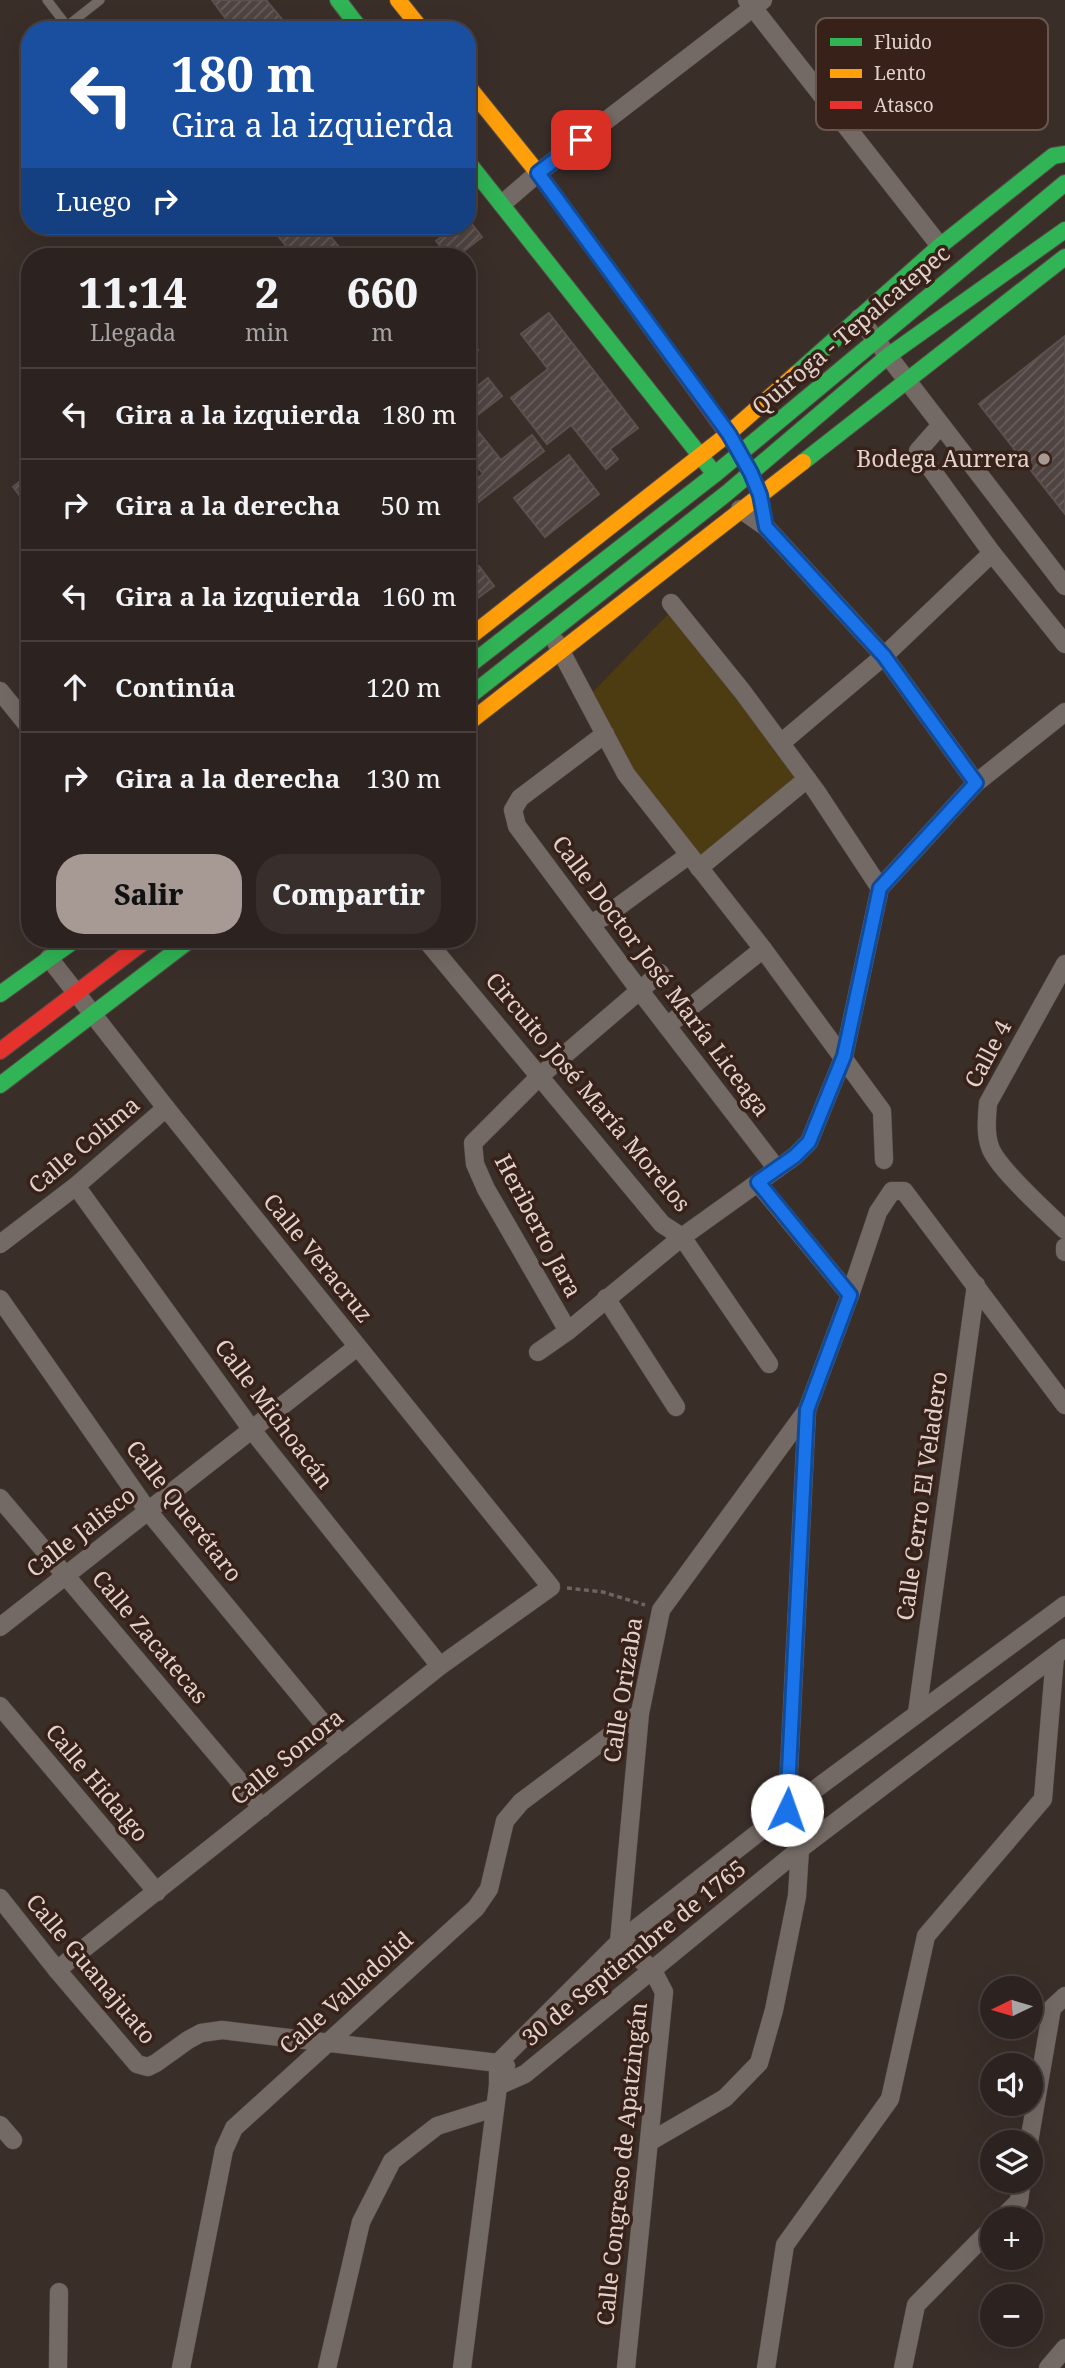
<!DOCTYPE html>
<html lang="es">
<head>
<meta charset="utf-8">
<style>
  body { margin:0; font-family:"Noto Serif",serif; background:#382f2c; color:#f1f3f6; height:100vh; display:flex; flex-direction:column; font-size:26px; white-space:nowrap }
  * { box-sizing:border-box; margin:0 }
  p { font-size:23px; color:#a6a4a4 }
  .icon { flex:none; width:38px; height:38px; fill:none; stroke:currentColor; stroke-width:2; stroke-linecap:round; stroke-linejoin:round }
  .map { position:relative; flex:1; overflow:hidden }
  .drawer { position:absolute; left:21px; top:248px; width:455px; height:700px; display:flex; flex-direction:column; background:#2c221f; border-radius:28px; box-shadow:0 7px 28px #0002,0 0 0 2px #483f3d }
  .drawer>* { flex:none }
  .top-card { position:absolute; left:21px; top:21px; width:455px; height:214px; border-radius:28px; box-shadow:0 7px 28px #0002,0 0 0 2px #483f3d; background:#1a4fa0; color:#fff; overflow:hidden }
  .needle { width:46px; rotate:265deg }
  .tools { position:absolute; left:980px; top:1976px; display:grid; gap:14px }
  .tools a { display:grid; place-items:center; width:63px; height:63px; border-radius:50%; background:#2c221f; box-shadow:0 7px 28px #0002,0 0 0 2px #483f3d; font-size:35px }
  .pin { position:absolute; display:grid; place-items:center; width:60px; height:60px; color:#fff; margin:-30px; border-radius:14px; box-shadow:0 4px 10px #0006 }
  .me { position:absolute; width:77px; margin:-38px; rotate:3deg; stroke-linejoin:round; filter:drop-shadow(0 0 5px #0008) }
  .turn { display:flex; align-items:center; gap:24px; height:147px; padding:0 35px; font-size:32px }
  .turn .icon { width:91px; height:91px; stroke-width:2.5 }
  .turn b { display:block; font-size:49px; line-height:60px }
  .then { display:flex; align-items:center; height:66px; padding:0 35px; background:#0003; gap:14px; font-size:26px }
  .eta { display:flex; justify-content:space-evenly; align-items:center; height:119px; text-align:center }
  .eta b { font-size:42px; font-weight:800; line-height:49px }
  .primary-button { display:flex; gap:14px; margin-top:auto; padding:14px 35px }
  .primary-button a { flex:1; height:80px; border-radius:28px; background:#a79993; color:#111; font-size:28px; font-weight:800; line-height:80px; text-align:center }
  .primary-button a+a { background:#382f2c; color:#f1f3f6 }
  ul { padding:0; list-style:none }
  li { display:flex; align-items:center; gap:21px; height:91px; padding:0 35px; border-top:2px solid #483f3d }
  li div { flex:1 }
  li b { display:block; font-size:26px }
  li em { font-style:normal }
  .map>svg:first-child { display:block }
</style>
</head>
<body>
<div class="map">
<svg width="1065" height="2368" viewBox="0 0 1065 2368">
  <defs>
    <pattern id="building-hatch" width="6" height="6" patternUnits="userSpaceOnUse" patternTransform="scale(1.75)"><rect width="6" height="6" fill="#4f4441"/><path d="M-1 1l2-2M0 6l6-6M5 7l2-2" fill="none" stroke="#685e5b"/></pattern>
  </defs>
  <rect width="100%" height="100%" fill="#3a2e29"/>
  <!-- green -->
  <path fill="#4d3b12" d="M672,610L805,778L699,866L627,773L588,697Z"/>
  <!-- building -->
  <g fill="url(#building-hatch)" stroke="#5c514f" stroke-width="2">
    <path d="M212,0H266L291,30H234Z"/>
    <path d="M467,218L482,237L456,257H449L436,241L452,229L449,226H467Z"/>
    <path d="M270,226H322L347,257H295Z"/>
    <path d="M549,313L638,428L610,449L618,459L606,469L571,425L547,444L511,398L548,369L521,334Z"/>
    <path d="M467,336L478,350L467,358Z"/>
    <path d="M1065,336V514L979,404Z"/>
    <path d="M488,378L502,396L470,421L501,460L532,435L544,451L467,511V486L483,474L467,453V394Z"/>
    <path d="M569,455L599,494L545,537L514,498Z"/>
    <path d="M30,473V509L13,487Z"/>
    <path d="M479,566L494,586L467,606V574Z"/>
  </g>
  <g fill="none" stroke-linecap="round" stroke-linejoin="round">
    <!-- lane casing -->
    <g stroke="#574b47" stroke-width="10">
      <path id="lane" d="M47,0L67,26L100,0"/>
    </g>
    <!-- street casing -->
    <g stroke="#574b47" stroke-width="19">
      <g id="street">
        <path d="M747,0L940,246"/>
        <path d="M502,204L538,173L763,0"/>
        <path d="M859,318L1065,586"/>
        <path d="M940,426L918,451L992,553L1065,644"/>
        <path d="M740,509L766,527L884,656L976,783"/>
        <path d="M671,603L742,691L816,791L880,888"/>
        <path d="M556,642L626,774L763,949L882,1111L884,1160"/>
        <path d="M0,691L30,728"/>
        <path d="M605,734L520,798L513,810L517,826L640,991L777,1169"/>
        <path d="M781,743L884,656L992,553"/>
        <path d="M699,868L807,779"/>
        <path d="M590,923L604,917L689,855"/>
        <path d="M426,940L662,1224L682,1237L769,1364"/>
        <path d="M49,958L166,1108L551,1587L440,1666L57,1970"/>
        <path d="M1065,964L988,1103C987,1117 985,1133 990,1147C997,1168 1048,1213 1065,1230"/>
        <path d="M667,1026L763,949"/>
        <path d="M758,1183L850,1295"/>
        <path d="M76,1186L252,1430L440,1666"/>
        <path d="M0,1244L76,1186L166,1108"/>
        <path d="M1065,1247V1252"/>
        <path d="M606,1298L676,1407"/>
        <path d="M0,1299L148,1511L341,1745"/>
        <path d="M568,1331L486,1189L475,1164L473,1143L540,1076L660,973"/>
        <path d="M538,1352L568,1331L682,1237L795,1156L809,1142L844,1056L880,888L976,783L1065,712"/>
        <path d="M0,1498L262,1808"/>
        <path d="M0,1627L357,1347"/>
        <path d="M0,1706L157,1892"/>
        <path d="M917,1713L976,1285"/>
        <path d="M0,1898L57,1970L137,2064L148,2067L156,2063L188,2040L201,2033L222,2030L498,2063L506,2066"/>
        <path d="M498,2086L525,2074L800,1849L1065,1648"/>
        <path d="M0,2125L13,2140"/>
        <path d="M651,2141L725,2098L759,2063L774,2010L797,1896L800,1849L787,1810L807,1410L850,1295L878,1212L892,1191H904L1065,1405"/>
        <path d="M1029,2142L1052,2008L1065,1996"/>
        <path d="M1001,2219L1019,2201L1022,2180"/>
        <path d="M58,2368L59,2292"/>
        <path d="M181,2368L224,2150L234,2128L476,1908L489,1889L505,1821L521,1802L640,1713"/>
        <path d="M327,2368L361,2222L392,2161L437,2126L494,2108"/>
        <path d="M462,2368L498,2086V2063L619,1942L787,1810L1065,1605"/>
        <path d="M626,2368L664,1992L652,1969L619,1942L640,1713L661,1610L807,1410"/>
        <path d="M766,2368L785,2245L890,2099L926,1936L1043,1799L1055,1656"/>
        <path d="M903,2368L916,2305L992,2228"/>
        <path d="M1048,2368L1065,2348"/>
      </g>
    </g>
    <!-- fast casing -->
    <g stroke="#574b47" stroke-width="18">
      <g id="fast">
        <path d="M338,0L361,30"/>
        <path d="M467,161L710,468"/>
        <path d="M796,374L940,246L1053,156L1065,154"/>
        <path d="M803,462L1065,257"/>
        <path d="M467,667L714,475L1065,183"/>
        <path d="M467,698L727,493L888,356L1065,230"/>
        <path d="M0,994L75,940"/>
        <path d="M0,1085L190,940"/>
      </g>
    </g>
    <!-- slow casing -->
    <g stroke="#574b47" stroke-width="18">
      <g id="slow">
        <path d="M398,0L422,30"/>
        <path d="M467,85L538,173L617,281"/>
        <path d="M467,639L728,434L796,374"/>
        <path d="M467,724L803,462"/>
      </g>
    </g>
    <!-- jam casing -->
    <g stroke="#574b47" stroke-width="18">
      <g id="jam">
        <path d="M617,281L737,447"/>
        <path d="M0,1051L146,940"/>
      </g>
    </g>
    <!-- path -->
    <path stroke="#6e6560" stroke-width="3.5" stroke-dasharray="5 3.5" stroke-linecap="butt" d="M567,1588L603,1592L645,1605"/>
    <!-- lane -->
    <use href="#lane" stroke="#746a65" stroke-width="9"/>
    <!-- street -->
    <use href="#street" stroke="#746a65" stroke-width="18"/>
    <!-- fast -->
    <use href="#fast" stroke="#30b455" stroke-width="16"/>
    <!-- slow -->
    <use href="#slow" stroke="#ff9f0a" stroke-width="16"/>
    <!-- jam -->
    <use href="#jam" stroke="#e5322d" stroke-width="16"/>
  </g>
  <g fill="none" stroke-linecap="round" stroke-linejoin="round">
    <!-- route casing -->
    <g stroke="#114b97" stroke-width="18">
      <path id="route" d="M581,140L538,173L729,434L751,473L760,495L766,527L884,656L976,783L880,888L844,1056L809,1142L795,1156L758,1182L850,1295L807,1410L787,1810"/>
    </g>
    <!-- route -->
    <use href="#route" stroke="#1a73e8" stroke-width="12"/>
  </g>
  <!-- markers -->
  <circle fill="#a79993" stroke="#372118" stroke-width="2.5" cx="1044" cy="459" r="7"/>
  <g text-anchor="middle" stroke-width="7" stroke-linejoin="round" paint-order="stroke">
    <!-- street labels -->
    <g font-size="23" fill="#e1d2cc" stroke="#372118">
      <text transform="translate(851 330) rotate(-40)" y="8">Quiroga - Tepalcatepec</text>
      <text transform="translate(661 976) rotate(53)" y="8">Calle Doctor José María Liceaga</text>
      <text transform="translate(988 1054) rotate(-62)" y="8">Calle 4</text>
      <text transform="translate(588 1092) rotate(50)" y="8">Circuito José María Morelos</text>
      <text transform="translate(84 1145) rotate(-40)" y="8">Calle Colima</text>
      <text transform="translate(538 1226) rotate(62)" y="8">Heriberto Jara</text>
      <text transform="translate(318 1258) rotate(51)" y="8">Calle Veracruz</text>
      <text transform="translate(274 1414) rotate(53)" y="8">Calle Michoacán</text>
      <text transform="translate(922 1496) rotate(-82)" y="8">Calle Cerro El Veladero</text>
      <text transform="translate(184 1511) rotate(52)" y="8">Calle Querétaro</text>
      <text transform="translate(81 1532) rotate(-38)" y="8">Calle Jalisco</text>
      <text transform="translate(150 1637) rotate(50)" y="8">Calle Zacatecas</text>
      <text transform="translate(623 1690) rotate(-81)" y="8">Calle Orizaba</text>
      <text transform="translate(287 1757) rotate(-39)" y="8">Calle Sonora</text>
      <text transform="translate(97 1783) rotate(50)" y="8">Calle Hidalgo</text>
      <text transform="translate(634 1953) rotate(-39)" y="8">30 de Septiembre de 1765</text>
      <text transform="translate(91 1969) rotate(50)" y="8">Calle Guanajuato</text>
      <text transform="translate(346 1993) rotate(-42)" y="8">Calle Valladolid</text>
      <text transform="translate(622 2164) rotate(-84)" y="8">Calle Congreso de Apatzingán</text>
    </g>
    <!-- poi labels -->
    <g font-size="23" fill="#e1d2cc" stroke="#372118" text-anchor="end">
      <text x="1030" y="467">Bodega Aurrera</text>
    </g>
  </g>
  <!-- legend -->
  <rect x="816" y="18" width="232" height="112" rx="10" fill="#372118" stroke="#6a564e" stroke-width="2"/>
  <rect x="830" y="38" width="32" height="8" fill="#30b455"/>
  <rect x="830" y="69" width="32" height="9" fill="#ff9f0a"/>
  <rect x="830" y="101" width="32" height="8" fill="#e5322d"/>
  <g font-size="19" fill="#e1d2cc">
    <text x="874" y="49">Fluido</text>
    <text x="874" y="80">Lento</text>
    <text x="874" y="112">Atasco</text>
  </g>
</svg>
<div class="tools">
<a><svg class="needle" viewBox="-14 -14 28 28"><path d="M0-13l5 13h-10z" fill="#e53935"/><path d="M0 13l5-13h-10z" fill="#a6a4a4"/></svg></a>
<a><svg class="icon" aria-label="sound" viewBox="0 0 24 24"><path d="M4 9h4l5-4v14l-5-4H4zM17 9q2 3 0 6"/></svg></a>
<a><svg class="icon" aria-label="layers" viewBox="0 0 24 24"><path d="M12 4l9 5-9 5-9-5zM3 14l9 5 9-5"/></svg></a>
<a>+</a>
<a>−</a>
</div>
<div class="pin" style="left:581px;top:140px;background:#d93025"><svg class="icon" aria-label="arrive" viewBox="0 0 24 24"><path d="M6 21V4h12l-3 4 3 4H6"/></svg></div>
<svg class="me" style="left:787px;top:1810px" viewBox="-20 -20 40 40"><circle r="19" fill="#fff"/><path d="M0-13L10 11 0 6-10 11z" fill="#1a73e8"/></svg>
<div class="top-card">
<div class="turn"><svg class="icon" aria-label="left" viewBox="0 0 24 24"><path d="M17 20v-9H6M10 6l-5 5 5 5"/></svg><div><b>180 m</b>Gira a la izquierda</div></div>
<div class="then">Luego<svg class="icon" aria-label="right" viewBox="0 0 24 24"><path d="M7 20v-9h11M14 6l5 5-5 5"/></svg></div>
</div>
<section class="drawer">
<div class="eta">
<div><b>11:14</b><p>Llegada</p></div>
<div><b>2</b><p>min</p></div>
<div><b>660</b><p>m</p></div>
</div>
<ul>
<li><svg class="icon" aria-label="left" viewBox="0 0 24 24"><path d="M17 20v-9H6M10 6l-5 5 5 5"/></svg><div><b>Gira a la izquierda</b></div><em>180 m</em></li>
<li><svg class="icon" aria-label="right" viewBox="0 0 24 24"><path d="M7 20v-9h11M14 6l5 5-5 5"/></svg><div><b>Gira a la derecha</b></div><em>50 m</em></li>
<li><svg class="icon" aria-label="left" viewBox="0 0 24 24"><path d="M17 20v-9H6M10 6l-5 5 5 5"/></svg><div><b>Gira a la izquierda</b></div><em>160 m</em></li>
<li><svg class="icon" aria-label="ahead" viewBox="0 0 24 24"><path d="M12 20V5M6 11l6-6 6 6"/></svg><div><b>Continúa</b></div><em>120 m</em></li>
<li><svg class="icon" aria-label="right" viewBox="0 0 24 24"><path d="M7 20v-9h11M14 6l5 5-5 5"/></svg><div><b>Gira a la derecha</b></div><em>130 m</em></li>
</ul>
<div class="primary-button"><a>Salir</a><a>Compartir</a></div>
</section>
</div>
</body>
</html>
